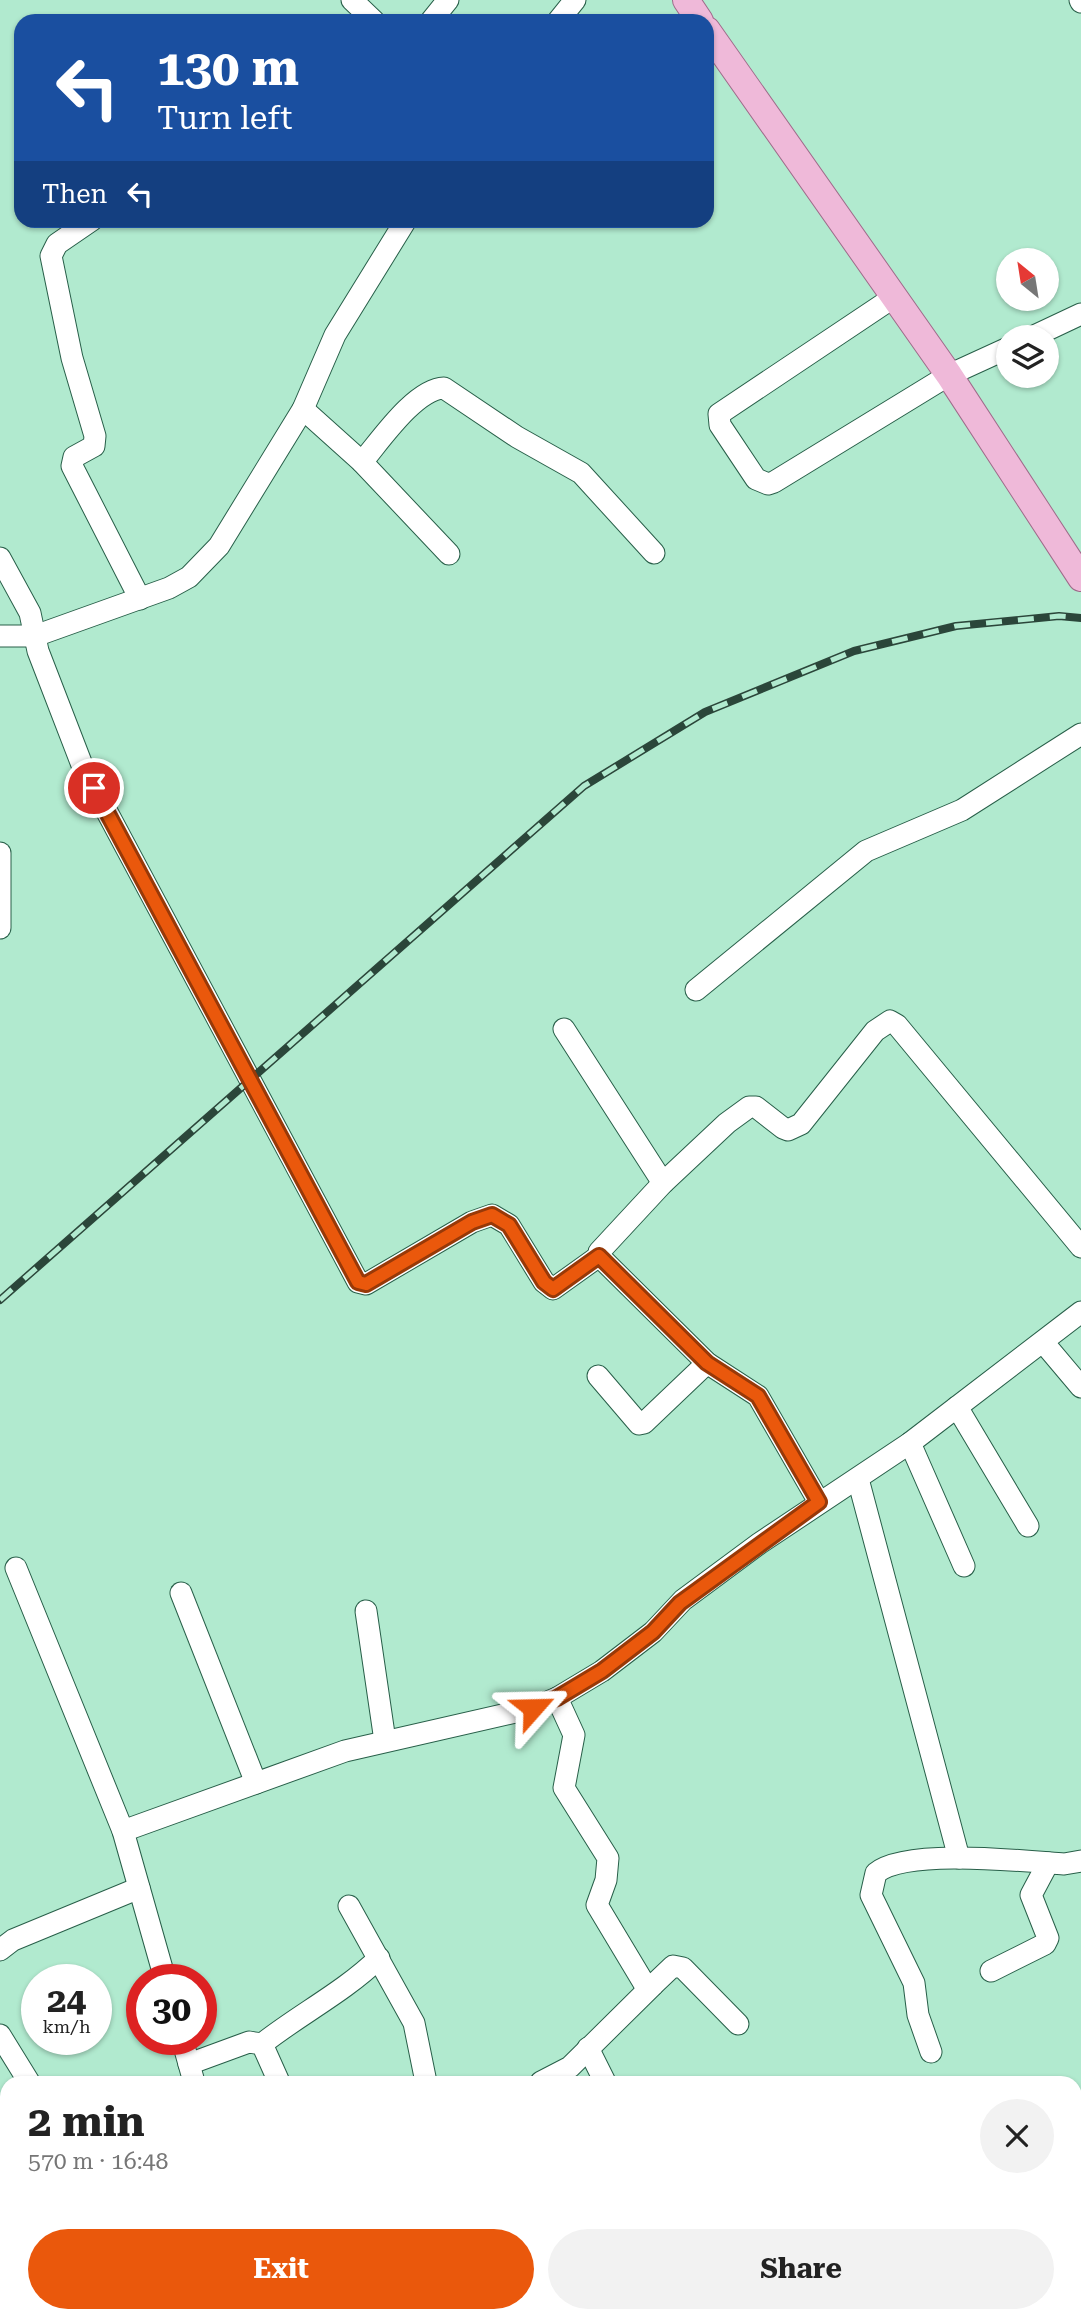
<!DOCTYPE html>
<html lang="en">
<head>
<meta charset="utf-8">
<style>
  body { margin:0; font-family:"Roboto Serif",serif; background:#f2f2f2; color:#222; height:100vh; display:flex; flex-direction:column; font-size:26px; white-space:nowrap }
  * { box-sizing:border-box; margin:0 }
  p { font-size:23px; color:#767676 }
  .icon { flex:none; width:38px; height:38px; fill:none; stroke:currentColor; stroke-width:2; stroke-linecap:round; stroke-linejoin:round }
  .map { position:relative; flex:1; overflow:hidden }
  .sheet { position:absolute; left:0px; top:2076px; width:1082px; height:247px; display:flex; flex-direction:column; background:#fff; border-radius:21px 21px 0 0; box-shadow:0 2px 5px #0004 }
  .sheet>* { flex:none }
  .banner { position:absolute; left:14px; top:14px; width:700px; height:214px; border-radius:21px; box-shadow:0 2px 5px #0004; background:#1a4fa0; color:#fff; overflow:hidden }
  .needle { width:46px; rotate:330deg }
  .tools { position:absolute; left:996px; top:248px; display:grid; gap:14px }
  .tools a { display:grid; place-items:center; width:63px; height:63px; border-radius:50%; background:#fff; box-shadow:0 2px 5px #0004; font-size:35px }
  .speed { position:absolute; left:21px; top:1964px; display:flex; gap:14px; font-size:35px; font-weight:700; text-align:center }
  .speed>* { display:grid; place-content:center; width:91px; height:91px; border-radius:50%; background:#fff; box-shadow:0 2px 5px #0004; line-height:1 }
  .speed small { font-size:18px; font-weight:400 }
  .speed .limit { border:10px solid #d22; background:#fff; color:#111 }
  .pin { position:absolute; display:grid; place-items:center; width:60px; height:60px; color:#fff; margin:-30px; border:4px solid #fff; border-radius:50%; box-shadow:0 2px 7px #0007 }
  .me { position:absolute; width:77px; margin:-38px; rotate:65deg; stroke-linejoin:round; filter:drop-shadow(0 0 5px #0008) }
  .turn { display:flex; align-items:center; gap:24px; height:147px; padding:0 28px; font-size:32px }
  .turn .icon { width:91px; height:91px; stroke-width:2.5 }
  .turn b { display:block; font-size:49px; line-height:60px }
  .then { display:flex; align-items:center; height:66px; padding:0 28px; background:#0003; gap:14px; font-size:26px }
  .round { display:grid; place-items:center; flex:none; width:74px; height:74px; border-radius:37px; background:#f2f2f2 }
  .head { display:flex; align-items:center; justify-content:space-between; height:119px; padding:0 28px }
  h1 { font-size:42px; font-weight:700; line-height:52px }
  .action { display:flex; gap:14px; margin-top:auto; padding:14px 28px }
  .action a { flex:1; height:80px; border-radius:42px; background:#ea580c; color:#fff; font-size:28px; font-weight:700; line-height:80px; text-align:center }
  .action a+a { background:#f2f2f2; color:#222 }
  .map>svg:first-child { display:block }
</style>
</head>
<body>
<div class="map">
<svg width="1081" height="2321" viewBox="0 0 1081 2321">
  <rect width="100%" height="100%" fill="#b1eacf"/>
  <g fill="none" stroke-linecap="round" stroke-linejoin="round">
    <!-- minor casing -->
    <g stroke="#285f49" stroke-width="23">
      <g id="minor">
        <path d="M352,0L374,21"/>
        <path d="M1080,0L1081,2"/>
        <path d="M431,21L448,0"/>
        <path d="M558,21L575,0"/>
        <path d="M92,220L57,244L51,256L72,358L95,436L94,446L74,457L72,466L140,599"/>
        <path d="M894,297L719,414L720,425L756,479L768,484L774,482L949,375L1008,348"/>
        <path d="M1030,338L1081,314"/>
        <path d="M303,409L362,462L449,554"/>
        <path d="M362,462C380,441 415,389 444,388L517,437L581,473L654,553"/>
        <path d="M0,558L30,613L38,651L82,765L358,1282L366,1284L472,1222L492,1215L509,1225L544,1282L553,1289L599,1256"/>
        <path d="M0,636H35L169,588L189,577L219,546L303,409L335,335L406,220"/>
        <path d="M0,853V928"/>
        <path d="M696,990L866,851L962,810L1081,734"/>
        <path d="M564,1029L663,1183"/>
        <path d="M1043,1342L1081,1387"/>
        <path d="M598,1376L639,1424L644,1423L707,1363"/>
        <path d="M957,1407L1028,1526"/>
        <path d="M910,1443L964,1566"/>
        <path d="M858,1479L959,1858"/>
        <path d="M819,1502L758,1396L707,1363L599,1256V1252L663,1183L727,1123L749,1107H756L783,1128L788,1130L801,1124L875,1031L890,1021L897,1025L1081,1247"/>
        <path d="M16,1568L123,1831L165,1979"/>
        <path d="M181,1593L256,1783"/>
        <path d="M366,1611L385,1741"/>
        <path d="M557,1698L574,1735L564,1788L608,1858L606,1880L597,1905L645,1985H653L673,1966L683,1968L738,2024"/>
        <path d="M123,1831L345,1751L533,1708L557,1698L602,1671L653,1632L683,1600L760,1543L910,1443L1081,1312"/>
        <path d="M349,1906L414,2023L426,2082"/>
        <path d="M0,1950L13,1940L139,1888"/>
        <path d="M991,1971L1045,1944L1048,1938L1031,1895L1048,1863"/>
        <path d="M0,2035L29,2082"/>
        <path d="M182,2039L194,2082"/>
        <path d="M262,2044C300,2014 344,1992 379,1958"/>
        <path d="M588,2048L605,2082"/>
        <path d="M931,2052L918,2015L914,1983L871,1895L876,1873C906,1848 1023,1861 1064,1864L1081,1861"/>
        <path d="M189,2064L249,2042L262,2044L279,2082"/>
        <path d="M541,2082L570,2067L653,1985"/>
        <path d="M0,2210L7,2207"/>
        <path d="M0,2295H7"/>
        <path d="M365,2315L367,2321"/>
        <path d="M45,2321L46,2315"/>
      </g>
    </g>
    <!-- major casing -->
    <g stroke="#9e6b8a" stroke-width="28">
      <g id="major">
        <path d="M686,0L700,21"/>
        <path d="M707,30L949,375L1081,578"/>
      </g>
    </g>
    <!-- minor -->
    <use href="#minor" stroke="#fff" stroke-width="21"/>
    <!-- major -->
    <use href="#major" stroke="#efb9d9" stroke-width="26"/>
    <!-- rail casing -->
    <g stroke="#2b463a" stroke-width="8">
      <path id="rail" d="M0,1300L584,786L705,712L854,651L956,626L1059,616L1081,618"/>
    </g>
    <!-- rail -->
    <use href="#rail" stroke="#b1eacf" stroke-width="5" stroke-dasharray="16" stroke-linecap="butt"/>
  </g>
  <g fill="none" stroke-linecap="round" stroke-linejoin="round">
    <!-- route casing -->
    <g stroke="#983908" stroke-width="18">
      <path id="route" d="M94,788L358,1282L366,1284L472,1222L492,1215L509,1225L544,1282L553,1289L599,1256L707,1363L758,1396L819,1502L680,1603L653,1632L602,1671L557,1698L533,1708"/>
    </g>
    <!-- route -->
    <use href="#route" stroke="#ea580c" stroke-width="12"/>
  </g>
</svg>
<div class="tools">
<a><svg class="needle" viewBox="-14 -14 28 28"><path d="M0-13l5 13h-10z" fill="#e53935"/><path d="M0 13l5-13h-10z" fill="#767676"/></svg></a>
<a><svg class="icon" aria-label="layers" viewBox="0 0 24 24"><path d="M12 4l9 5-9 5-9-5zM3 14l9 5 9-5"/></svg></a>
</div>
<div class="speed"><div>24<small>km/h</small></div><div class="limit">30</div></div>
<div class="pin" style="left:94px;top:788px;background:#d93025"><svg class="icon" aria-label="arrive" viewBox="0 0 24 24"><path d="M6 21V4h12l-3 4 3 4H6"/></svg></div>
<svg class="me" style="left:533px;top:1708px" viewBox="-20 -20 40 40"><path d="M0-17L14 15 0 8-14 15z" fill="#ea580c" stroke="#fff" stroke-width="4"/></svg>
<div class="banner">
<div class="turn"><svg class="icon" aria-label="left" viewBox="0 0 24 24"><path d="M17 20v-9H6M10 6l-5 5 5 5"/></svg><div><b>130 m</b>Turn left</div></div>
<div class="then">Then<svg class="icon" aria-label="left" viewBox="0 0 24 24"><path d="M17 20v-9H6M10 6l-5 5 5 5"/></svg></div>
</div>
<section class="sheet">
<div class="head"><div><h1>2 min</h1><p>570 m · 16:48</p></div><a class="round"><svg class="icon" aria-label="close" viewBox="0 0 24 24"><path d="M6 6l12 12M18 6L6 18"/></svg></a></div>
<div class="action"><a>Exit</a><a>Share</a></div>
</section>
</div>
</body>
</html>
